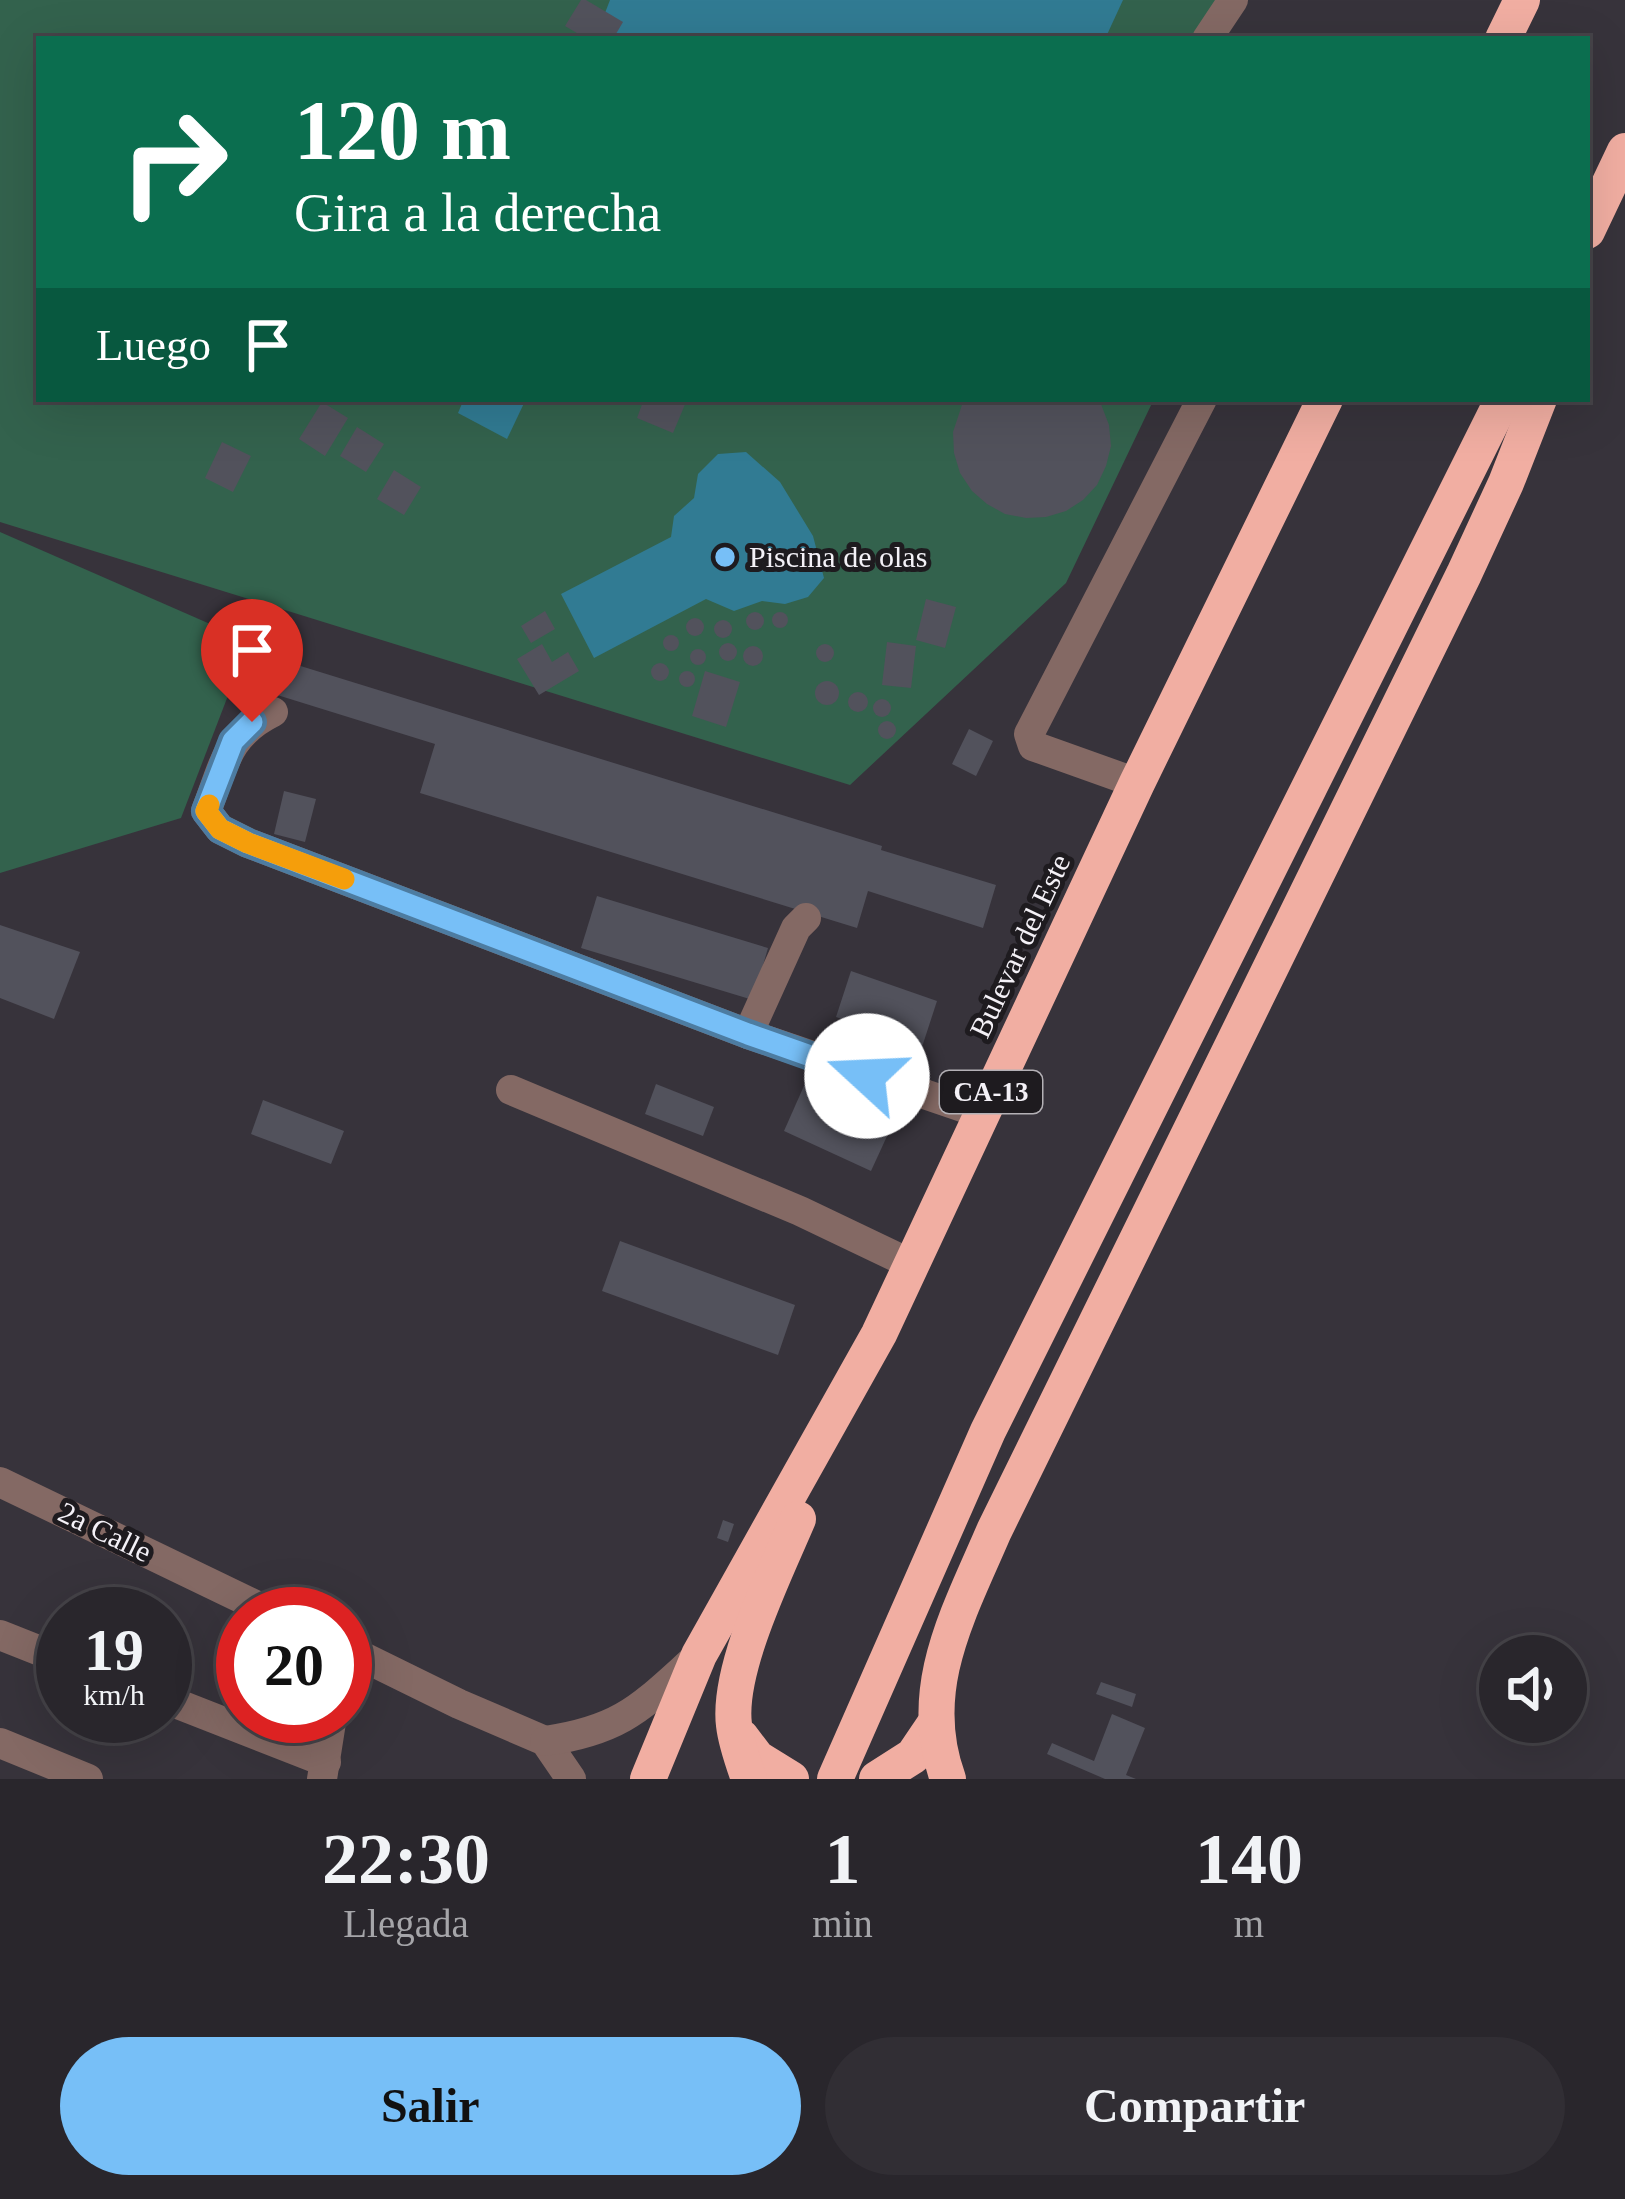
<!DOCTYPE html>
<html lang="es">
<head>
<meta charset="utf-8">
<style>
  body { margin:0; font-family:"Times New Roman",serif; background:#312e34; color:#f1f3f6; height:100vh; display:flex; flex-direction:column; font-size:45px; white-space:nowrap }
  * { box-sizing:border-box; margin:0 }
  p { font-size:39px; color:#a5a5a9 }
  .icon { flex:none; width:66px; height:66px; fill:none; stroke:currentColor; stroke-width:2; stroke-linecap:round; stroke-linejoin:round }
  .map { position:relative; height:1779px; overflow:hidden }
  .details { display:flex; flex-direction:column; background:#29262c; flex:1 }
  .details>* { flex:none }
  .guide { position:absolute; left:36px; top:36px; width:1554px; height:366px; border-radius:0px; box-shadow:0 12px 48px #0002,0 0 0 3px #454348; background:#0b6e4f; color:#fff; overflow:hidden }
  .fabs { position:absolute; left:1479px; top:1635px; display:grid; gap:24px }
  .fabs a { display:grid; place-items:center; width:108px; height:108px; border-radius:50%; background:#29262c; box-shadow:0 12px 48px #0002,0 0 0 3px #454348; font-size:60px }
  .speed { position:absolute; left:36px; top:1587px; display:flex; gap:24px; font-size:60px; font-weight:700; text-align:center }
  .speed>* { display:grid; place-content:center; width:156px; height:156px; border-radius:50%; background:#29262c; box-shadow:0 12px 48px #0002,0 0 0 3px #454348; line-height:1 }
  .speed small { font-size:30px; font-weight:400 }
  .speed .limit { border:18px solid #d22; background:#fff; color:#111 }
  .pin { position:absolute; display:grid; place-items:center; width:102px; height:102px; color:#fff; margin:-123px -51px; border-radius:50% 50% 50% 0; rotate:-45deg; box-shadow:0 0 12px #0007 }
  .pin .icon { rotate:45deg }
  .me { position:absolute; width:132px; margin:-66px; rotate:290deg; stroke-linejoin:round; filter:drop-shadow(0 0 9px #0008) }
  .turn { display:flex; align-items:center; gap:42px; height:252px; padding:0 60px; font-size:54px }
  .turn .icon { width:156px; height:156px; stroke-width:2.5 }
  .turn b { display:block; font-size:84px; line-height:102px }
  .then { display:flex; align-items:center; height:114px; padding:0 60px; background:#0003; gap:24px; font-size:45px }
  .eta { display:flex; justify-content:space-evenly; align-items:center; height:204px; text-align:center }
  .eta b { font-size:72px; font-weight:600; line-height:84px }
  .primary-button { display:flex; gap:24px; margin-top:auto; padding:24px 60px }
  .primary-button a { flex:1; height:138px; border-radius:72px; background:#77bff7; color:#111; font-size:48px; font-weight:600; line-height:138px; text-align:center }
  .primary-button a+a { background:#312e34; color:#f1f3f6 }
  .map>svg:first-child { display:block }
</style>
</head>
<body>
<div class="map">
<svg width="1625" height="1779" viewBox="0 0 1625 1779">
  <rect width="100%" height="100%" fill="#37333b"/>
  <!-- green -->
  <g fill="#33624d">
    <path d="M0,0H1219L1197,39H39V399H1154L1066,583L850,785L0,522Z"/>
    <path d="M0,532L249,641L181,818L0,873Z"/>
  </g>
  <!-- water -->
  <g fill="#317b93">
    <path d="M610,0H1123L1105,39H595Z"/>
    <path d="M464,399H526L507,439L458,413Z"/>
    <path d="M746,452L780,482L813,536L824,578L808,597L785,604L762,601L734,611L706,599L594,658L561,594L671,537L674,516L694,498L698,474L718,454Z"/>
  </g>
  <!-- building -->
  <g fill="#52525c">
    <path d="M581,0H586L623,22L613,39H587L565,26Z"/>
    <path d="M644,399H679L686,402L673,433L637,418Z"/>
    <path d="M964,399H1099L1109,425L1111,446L1106,466L1097,485L1083,500L1066,511L1046,517L1026,518L1005,514L987,504L972,491L960,473L954,453L953,432Z"/>
    <path d="M322,402L348,418L325,456L299,439Z"/>
    <path d="M357,427L384,444L366,472L340,456Z"/>
    <path d="M222,442L251,456L233,492L205,478Z"/>
    <path d="M394,470L421,487L404,515L377,499Z"/>
    <path d="M926,599L956,607L945,648L916,640Z"/>
    <path d="M545,611L555,629L531,643L521,626Z"/>
    <circle cx="755" cy="621" r="9"/>
    <circle cx="780" cy="620" r="8"/>
    <circle cx="695" cy="627" r="9"/>
    <circle cx="723" cy="629" r="9"/>
    <circle cx="671" cy="643" r="8"/>
    <path d="M887,642L916,646L911,688L882,685Z"/>
    <circle cx="728" cy="652" r="9"/>
    <circle cx="825" cy="653" r="9"/>
    <path d="M542,644L552,662L568,652L579,671L539,695L517,659Z"/>
    <circle cx="753" cy="656" r="10"/>
    <circle cx="698" cy="657" r="8"/>
    <path d="M265,655L882,846L881,850L996,885L983,928L868,891L857,928L420,793L435,744L274,694L269,711L250,705Z"/>
    <circle cx="660" cy="672" r="9"/>
    <circle cx="687" cy="679" r="8"/>
    <path d="M705,671L740,682L726,727L692,716Z"/>
    <circle cx="827" cy="693" r="12"/>
    <circle cx="858" cy="702" r="10"/>
    <circle cx="882" cy="708" r="9"/>
    <circle cx="887" cy="730" r="9"/>
    <path d="M969,729L993,741L976,776L952,764Z"/>
    <path d="M284,791L316,799L305,842L274,834Z"/>
    <path d="M597,896L768,948L753,1000L581,948Z"/>
    <path d="M0,925L80,952L54,1019L0,998Z"/>
    <path d="M851,971L937,1001L922,1047L836,1017Z"/>
    <path d="M811,1070L899,1110L871,1171L784,1131Z"/>
    <path d="M656,1084L714,1107L703,1136L645,1114Z"/>
    <path d="M263,1100L344,1131L331,1164L251,1134Z"/>
    <path d="M620,1241L795,1305L778,1355L602,1291Z"/>
    <path d="M723,1520L734,1524L728,1542L717,1538Z"/>
    <path d="M1101,1682L1136,1694L1132,1707L1096,1694Z"/>
    <path d="M1112,1714L1145,1728L1126,1775L1136,1779H1105L1047,1754L1052,1743L1094,1761Z"/>
  </g>
  <g fill="none" stroke-linecap="round" stroke-linejoin="round">
    <!-- minor -->
    <g stroke="#846964" stroke-width="30">
      <path d="M1207,39L1233,0"/>
      <path d="M273,712C226,735 224,766 206,811L220,829L248,843L748,1034L980,1113"/>
      <path d="M1137,783L1033,746L1029,734L1202,399"/>
      <path d="M748,1034L796,928L806,918"/>
      <path d="M511,1090L800,1211L911,1264"/>
      <path d="M0,1482L274,1614"/>
      <path d="M0,1635L63,1660"/>
      <path d="M345,1648L459,1704L545,1741L571,1779"/>
      <path d="M165,1699L326,1762"/>
      <path d="M545,1741C623,1730 642,1706 698,1656"/>
      <path d="M0,1743L88,1779"/>
      <path d="M322,1779L332,1716"/>
    </g>
    <!-- highway -->
    <g stroke="#f1aea2" stroke-width="36">
      <path d="M1503,39L1522,0"/>
      <path d="M1587,231L1625,151"/>
      <path d="M741,1737L757,1758L791,1779"/>
      <path d="M648,1779L699,1655L879,1334L1137,783L1325,399"/>
      <path d="M749,1779C743,1762 736,1743 734,1725C727,1669 776,1571 798,1519"/>
      <path d="M835,1779L988,1431L1503,399"/>
      <path d="M877,1779L913,1756L936,1722"/>
      <path d="M948,1779C915,1689 959,1613 994,1531L1464,574L1506,483L1539,399"/>
    </g>
  </g>
  <g fill="none" stroke-linecap="round" stroke-linejoin="round">
    <!-- route casing -->
    <g stroke="#4d7ca1" stroke-width="30">
      <path id="route" d="M252,722L233,741L206,811L220,829L248,843L748,1034L867,1076"/>
    </g>
    <!-- route -->
    <use href="#route" stroke="#77bff7" stroke-width="21"/>
    <!-- slow -->
    <path stroke="#f59e0b" stroke-width="21" d="M209,805L206,811L220,829L248,843L344,879"/>
  </g>
  <!-- markers -->
  <circle fill="#77bff7" stroke="#1e1b1f" stroke-width="4.5" cx="725" cy="557" r="12"/>
  <g text-anchor="middle" stroke-width="10" stroke-linejoin="round" paint-order="stroke">
    <!-- shield labels -->
    <rect fill="#1e1b1f" stroke="#b4b1b6" stroke-width="3" x="940" y="1071" width="102" height="42" rx="9"/>
    <g font-size="27" font-weight="bold" fill="#f4f1f7">
      <text x="991" y="1101">CA-13</text>
    </g>
    <!-- poi labels -->
    <g font-size="30" fill="#f4f1f7" stroke="#1e1b1f" text-anchor="start">
      <text x="749" y="567">Piscina de olas</text>
    </g>
    <!-- street labels -->
    <g font-size="30" fill="#f4f1f7" stroke="#1e1b1f">
      <text transform="translate(1020 946) rotate(-65)" y="10">Bulevar del Este</text>
      <text transform="translate(105 1532) rotate(26)" y="10">2a Calle</text>
    </g>
  </g>
</svg>
<div class="fabs">
<a><svg class="icon" aria-label="sound" viewBox="0 0 24 24"><path d="M4 9h4l5-4v14l-5-4H4zM17 9q2 3 0 6"/></svg></a>
</div>
<div class="speed"><div>19<small>km/h</small></div><div class="limit">20</div></div>
<div class="pin" style="left:252px;top:722px;background:#d93025"><svg class="icon" aria-label="arrive" viewBox="0 0 24 24"><path d="M6 21V4h12l-3 4 3 4H6"/></svg></div>
<svg class="me" style="left:867px;top:1076px" viewBox="-20 -20 40 40"><circle r="19" fill="#fff"/><path d="M0-13L10 11 0 6-10 11z" fill="#77bff7"/></svg>
<div class="guide">
<div class="turn"><svg class="icon" aria-label="right" viewBox="0 0 24 24"><path d="M7 20v-9h11M14 6l5 5-5 5"/></svg><div><b>120 m</b>Gira a la derecha</div></div>
<div class="then">Luego<svg class="icon" aria-label="arrive" viewBox="0 0 24 24"><path d="M6 21V4h12l-3 4 3 4H6"/></svg></div>
</div>
</div>
<section class="details">
<div class="eta">
<div><b>22:30</b><p>Llegada</p></div>
<div><b>1</b><p>min</p></div>
<div><b>140</b><p>m</p></div>
</div>
<div class="primary-button"><a>Salir</a><a>Compartir</a></div>
</section>
</body>
</html>
